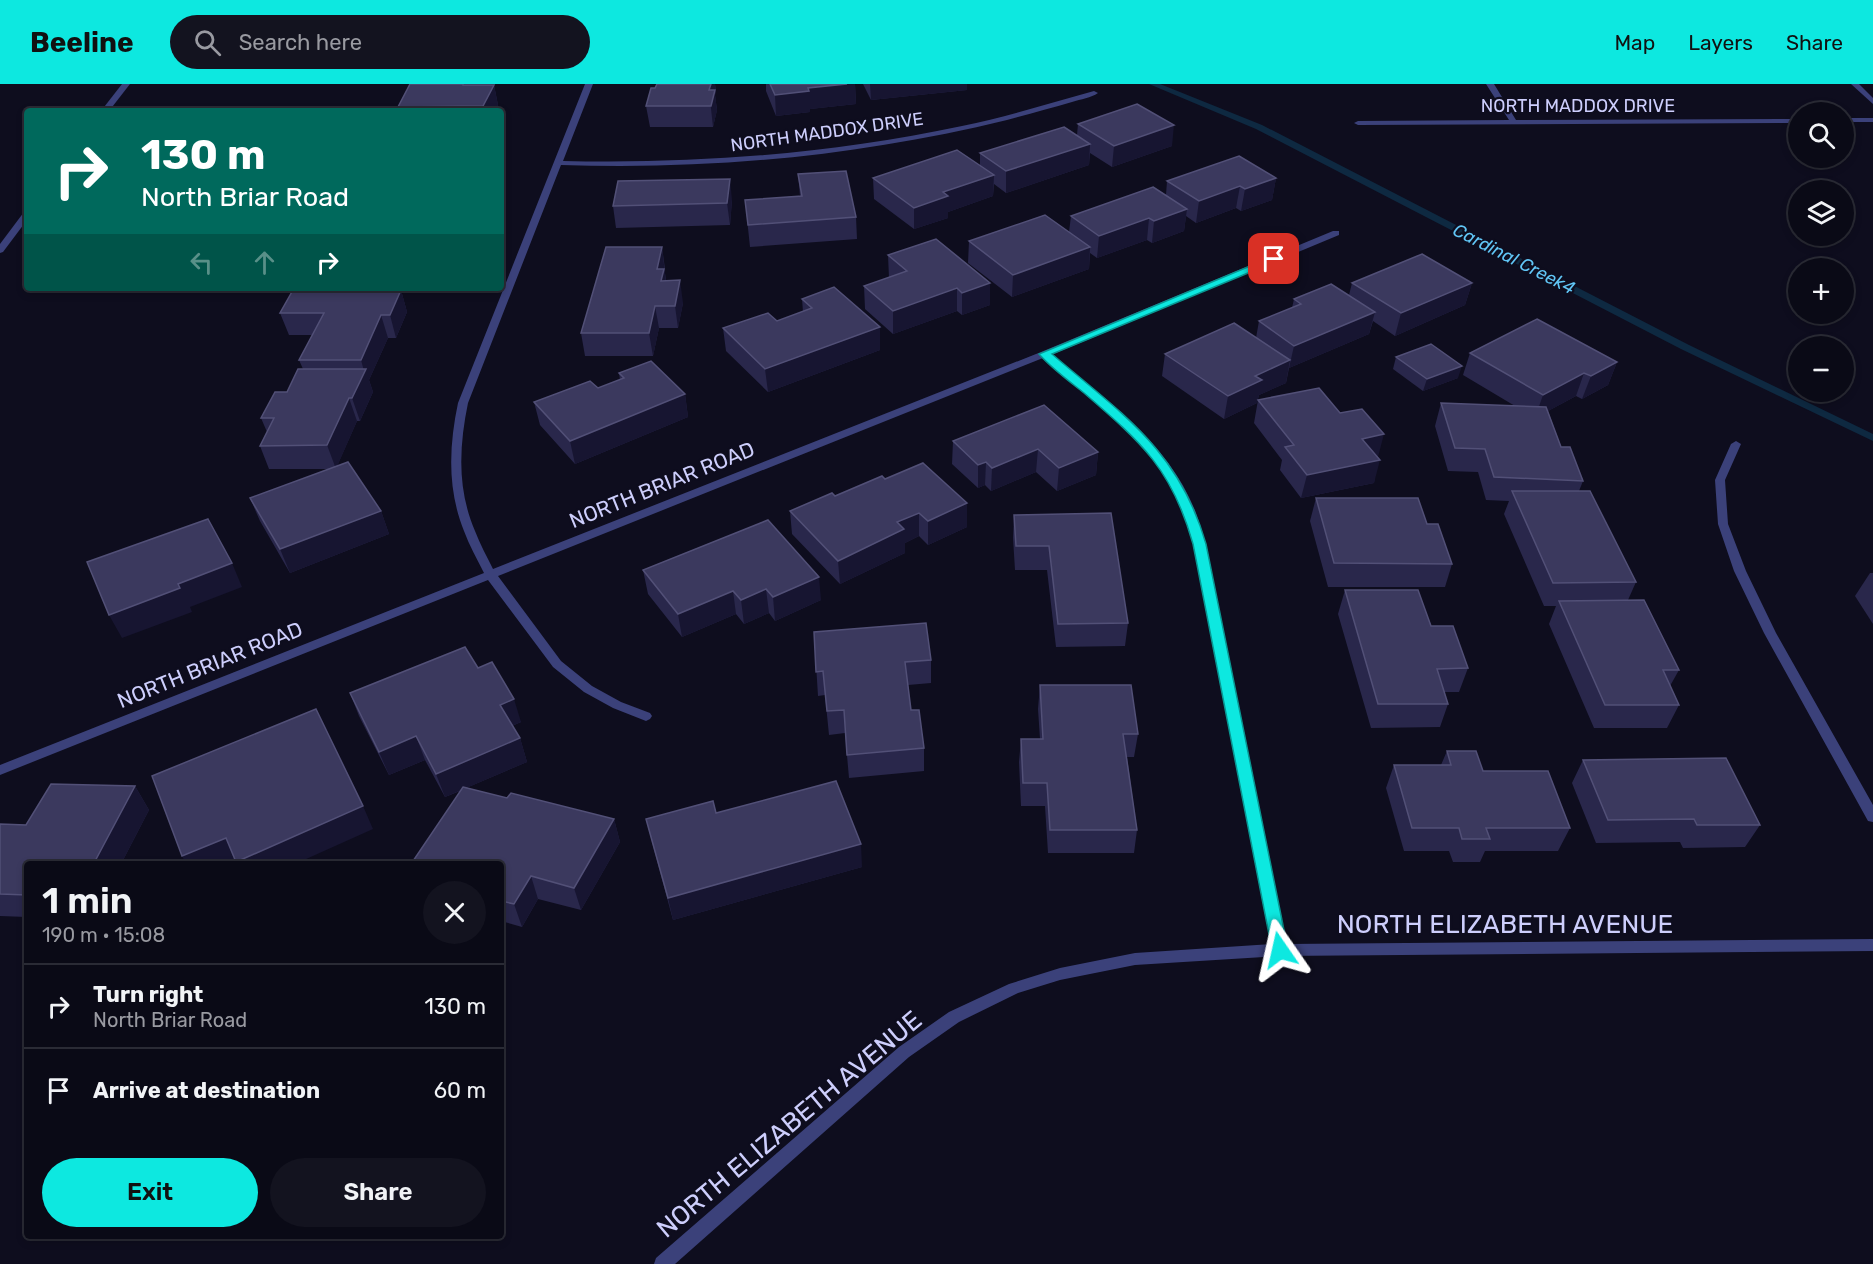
<!DOCTYPE html>
<html lang="en">
<head>
<meta charset="utf-8">
<style>
  body { margin:0; font-family:Rubik,sans-serif; background:#13131f; color:#f1f3f6; height:100vh; display:flex; flex-direction:column; font-size:22px; white-space:nowrap }
  * { box-sizing:border-box; margin:0 }
  p { font-size:20px; color:#999aa1 }
  .icon { flex:none; width:33px; height:33px; fill:none; stroke:currentColor; stroke-width:2; stroke-linecap:round; stroke-linejoin:round }
  .map { position:relative; flex:1; overflow:hidden }
  .details { position:absolute; left:24px; top:777px; width:480px; height:378px; display:flex; flex-direction:column; background:#0a0a16; border-radius:6px; box-shadow:0 3px 9px #0003,0 0 0 2px #2a2b35 }
  .details>* { flex:none }
  .guide { position:absolute; left:24px; top:24px; width:480px; height:183px; border-radius:6px; box-shadow:0 3px 9px #0003,0 0 0 2px #2a2b35; background:#00695c; color:#fff; overflow:hidden }
  .fabs { position:absolute; left:1788px; top:18px; display:grid; gap:12px }
  .fabs a { display:grid; place-items:center; width:66px; height:66px; border-radius:50%; background:#0a0a16; box-shadow:0 3px 9px #0003,0 0 0 2px #2a2b35; font-size:30px }
  .pin { position:absolute; display:grid; place-items:center; width:51px; height:51px; color:#fff; margin:-26px; border-radius:12px; box-shadow:0 3px 9px #0006 }
  .me { position:absolute; width:66px; margin:-33px; rotate:349deg; stroke-linejoin:round; filter:drop-shadow(0 0 4px #0008) }
  .turn { display:flex; align-items:center; gap:21px; height:126px; padding:0 18px; font-size:27px }
  .turn .icon { width:78px; height:78px; stroke-width:2.5 }
  .turn b { display:block; font-size:42px; line-height:51px }
  .lanes { display:flex; align-items:center; height:57px; padding:0 18px; background:#0003; justify-content:center; gap:30px; direction:ltr }
  .lanes .off { opacity:.35 }
  .round { display:grid; place-items:center; flex:none; width:63px; height:63px; border-radius:32px; background:#13131f }
  .head { display:flex; align-items:center; justify-content:space-between; height:102px; padding:0 18px }
  h1 { font-size:36px; font-weight:600; line-height:45px }
  .action { display:flex; gap:12px; margin-top:auto; padding:12px 18px }
  .action a { flex:1; height:69px; border-radius:36px; background:#0de8e0; color:#111; font-size:24px; font-weight:600; line-height:69px; text-align:center }
  .action a+a { background:#13131f; color:#f1f3f6 }
  ul { padding:0; list-style:none }
  li { display:flex; align-items:center; gap:18px; height:84px; padding:0 18px; border-top:2px solid #2a2b35 }
  li div { flex:1 }
  li b { display:block; font-size:22px }
  li em { font-style:normal }
  header { display:flex; align-items:center; gap:36px; box-sizing:border-box; height:84px; padding:0 30px; background:#0de8e0; color:#111 }
  header strong { font-size:28px }
  nav { display:flex; gap:33px; margin-inline-start:auto; font-size:21px }
  .search { width:420px; height:54px; background:#13131f; display:flex; align-items:center; gap:15px; box-sizing:border-box; padding:0 21px; border-radius:33px; color:#999aa1; font-size:22px }
  .map>svg:first-child { display:block }
</style>
</head>
<body>
<header>
<strong>Beeline</strong>
<div class="search"><svg class="icon" aria-label="search" viewBox="0 0 24 24"><circle cx="10" cy="10" r="6"/><path d="M15 15l6 6"/></svg>Search here</div>
<nav><a>Map</a><a>Layers</a><a>Share</a></nav>
</header>
<div class="map">
<svg width="1873" height="1180" viewBox="0 0 1873 1180">
  <rect width="100%" height="100%" fill="#0e0d1e"/>
  <g fill="none" stroke-linecap="round" stroke-linejoin="round">
    <!-- stream -->
    <path fill="#0e2941" fill-rule="evenodd" d="M1149,0H1160L1262,41L1689,261L1873,350V357L1681,265L1256,45Z"/>
    <!-- minor -->
    <g fill="#3b417a" fill-rule="evenodd">
      <path d="M122,0H130L109,27H101Z"/>
      <path d="M585,0H593L563,77C698,80 830,70 962,42C1007,33 1050,19 1094,7L1098,9C1091,14 1081,15 1072,18C1051,24 1029,30 1007,36C859,72 713,86 561,81L468,319C459,363 457,405 475,447C480,460 487,473 493,485L1041,268L1333,147H1339V151L1051,271C1106,315 1170,360 1196,429C1200,439 1202,450 1204,460L1286,860L1873,855V867L1280,872L1135,881L1060,896L1018,909L959,938L909,973L675,1180H654L656,1174L899,963L949,928L1009,900L1060,884L1135,869L1272,860L1194,460C1188,440 1184,421 1174,403C1144,349 1090,312 1043,274L498,492L561,577L592,602L621,618L650,629L652,632L650,635L646,637L613,624L584,608L553,583L488,496L0,691V681L484,489C477,475 469,461 464,447C447,405 449,362 458,319Z"/>
      <path d="M1486,0H1494L1516,36L1798,35V39L1358,41L1354,39L1358,37L1509,36Z"/>
      <path d="M1851,0H1859L1873,14V20Z"/>
      <rect x="1844" y="34" width="29" height="4"/>
      <path d="M27,127V136L3,168L0,169V160L24,128Z"/>
      <path d="M1736,357L1741,360L1725,396L1728,440L1746,487L1776,549L1873,721V738L1868,737L1764,549L1734,487L1718,440L1715,396L1731,360Z"/>
    </g>
  </g>
  <!-- wall -->
  <g fill="#29274b">
    <path d="M410,0L494,1L498,21L495,27H399L398,23Z"/>
    <path d="M657,0H715L716,7L715,11L717,26L713,43H650L646,22Z"/>
    <path d="M766,0H855L856,20L810,25V28L776,32L766,7Z"/>
    <path d="M863,0H967V6L871,16Z"/>
    <path d="M1078,40L1172,62L1112,83L1090,69L1089,81L1006,109L994,100L993,112L948,128V134L914,145L874,115L873,94L980,81V69L1077,51Z"/>
    <path d="M798,90L856,133L857,155L750,163L745,116L800,112Z"/>
    <path d="M1276,94L1272,116L1241,127L1236,124L1196,139L1186,132L1184,147L1152,159L1147,156L1097,174L1090,169L1089,185L1012,213L968,179L969,157L1069,148L1071,132L1166,111L1167,97Z"/>
    <path d="M732,116L730,141L616,144L613,122Z"/>
    <path d="M662,163L665,185V189L666,196L683,219L678,244H659L653,272H585L581,249Z"/>
    <path d="M888,171L990,199V221L962,231L957,227L893,250L865,225L864,202L889,194Z"/>
    <path d="M1352,199H1472L1465,221L1395,252L1373,237L1369,250L1289,284L1286,299L1259,311L1257,319L1224,335L1162,292L1165,270L1256,254L1259,237L1292,224L1294,215L1349,211Z"/>
    <path d="M336,204H404L403,206H401L407,228L396,254H388L369,296L373,308L360,337H357L337,382L381,427L389,450L290,489L260,437L250,414L329,385H269L260,362L267,348L261,334L287,308L303,285L299,276L312,251H289L280,229L337,206Z"/>
    <path d="M802,215L880,266L768,308L726,267L723,244L777,237L803,228Z"/>
    <path d="M1470,269L1617,278L1608,301L1582,315L1576,312L1548,327L1561,363L1583,397L1579,407L1636,498L1628,516L1679,586L1670,602L1679,621L1667,644H1594L1549,540L1556,522H1544L1504,430L1509,417L1486,416L1478,388L1448,387L1435,342L1441,319L1515,322L1463,291Z"/>
    <path d="M1396,273L1458,294L1423,307L1393,285Z"/>
    <path d="M619,289L685,310L688,333L575,380L540,341L534,318L598,304L620,296Z"/>
    <path d="M1258,316L1378,373L1374,399L1301,414L1280,386L1282,376L1254,339Z"/>
    <path d="M953,357L1098,368L1096,391L1057,407L1036,388L991,407L985,401L978,404L952,380Z"/>
    <path d="M885,395L967,443L928,461L919,452L905,459V469L840,500L792,450L790,427Z"/>
    <path d="M1316,414L1427,440L1452,480L1445,503H1328L1310,437Z"/>
    <path d="M1111,429L1128,539L1125,562L1056,563L1047,486H1015L1013,454L1014,431Z"/>
    <path d="M768,436L821,516L775,537L769,529L744,540L736,530L682,553L648,510L643,486Z"/>
    <path d="M1870,489H1873V540L1855,512Z"/>
    <path d="M1345,506L1431,542L1468,584L1459,608H1444L1448,620L1440,643L1371,644L1338,530Z"/>
    <path d="M814,548L931,576V599L908,601L911,626L924,664V687L849,694L845,649L829,651L825,611L818,612Z"/>
    <path d="M478,584L521,638L512,642L520,654L527,678L466,704L507,714L614,735L620,758L581,826L538,815L522,843L501,837V780L460,707L445,713L425,676L389,691L359,632L350,609Z"/>
    <path d="M1040,601L1138,650L1134,673H1127L1137,746L1134,769H1048L1045,722H1021L1019,678L1021,655H1040L1038,625Z"/>
    <path d="M1447,667L1483,687L1570,744L1558,767H1485L1480,778H1453L1449,767H1404L1386,704L1394,681H1441Z"/>
    <path d="M1583,676L1760,741L1745,763L1683,764L1680,758L1596,759L1572,699Z"/>
    <path d="M135,702L149,726L121,780H27V833L0,832V740L26,741Z"/>
    <path d="M716,729L862,783L673,836L652,758L646,735Z"/>
  </g>
  <!-- shaded-wall -->
  <g fill="#171531">
    <path d="M711,0H715L716,7L715,11L717,26L713,43L709,6Z"/>
    <path d="M847,0H855L856,20L810,25V28L776,32L775,11L808,4Z"/>
    <path d="M870,0H967V6L871,16Z"/>
    <path d="M494,1L498,21L495,27H484L483,22Z"/>
    <path d="M1174,41L1172,62L1112,83L1114,62Z"/>
    <path d="M1090,60L1089,81L1006,109V87Z"/>
    <path d="M994,91L993,112L948,128V134L914,145V124L943,108Z"/>
    <path d="M1276,94L1272,116L1241,127L1245,105Z"/>
    <path d="M730,95L732,116L730,141L727,119Z"/>
    <path d="M1240,102L1236,124L1196,139L1199,117Z"/>
    <path d="M1187,125L1184,147L1152,159L1154,137Z"/>
    <path d="M1149,134L1147,156L1097,174L1099,152Z"/>
    <path d="M662,163L667,207L664,219L657,185Z"/>
    <path d="M1090,163L1089,185L1012,213L1013,191Z"/>
    <path d="M680,196L683,219L678,244L675,222Z"/>
    <path d="M990,199V221L962,231V209Z"/>
    <path d="M1472,199L1465,221L1395,252L1401,229Z"/>
    <path d="M957,204V227L893,250V227Z"/>
    <path d="M401,206L407,228L396,254L390,231Z"/>
    <path d="M655,222L659,244L653,272L649,249Z"/>
    <path d="M1375,228L1369,250L1289,284L1294,262Z"/>
    <path d="M381,231L388,254L369,296L373,308L360,337L352,314L364,287L361,276Z"/>
    <path d="M880,243V266L768,308L765,285Z"/>
    <path d="M1290,276L1286,299L1259,311L1257,319L1224,335L1228,312L1255,292Z"/>
    <path d="M1617,278L1608,301L1582,315L1591,292Z"/>
    <path d="M1462,282L1458,294L1423,307L1427,295Z"/>
    <path d="M1584,289L1576,312L1535,334L1543,311Z"/>
    <path d="M685,310L688,333L575,380L570,357Z"/>
    <path d="M349,314L357,337L336,385L327,361Z"/>
    <path d="M1384,350L1378,373L1362,355Z"/>
    <path d="M1038,365L1036,388L991,407L992,384Z"/>
    <path d="M1098,368L1096,391L1057,407L1059,384Z"/>
    <path d="M1380,376L1374,399L1301,414L1307,391Z"/>
    <path d="M986,378L985,401L978,404V381Z"/>
    <path d="M967,419V443L928,461V437Z"/>
    <path d="M381,427L389,450L290,489L280,465Z"/>
    <path d="M919,429V452L905,459V469L840,500L838,477L897,438Z"/>
    <path d="M232,479L242,503L190,523L192,528L122,554L109,531L178,500Z"/>
    <path d="M819,493L821,516L775,537L773,513Z"/>
    <path d="M766,505L769,529L744,540L741,516Z"/>
    <path d="M733,507L736,530L682,553L678,530Z"/>
    <path d="M514,615L521,638L507,644L500,621Z"/>
    <path d="M416,652L425,676L389,691L379,668Z"/>
    <path d="M520,654L527,678L445,713L436,690Z"/>
    <path d="M135,702L149,726L121,780H94V779Z"/>
    <path d="M363,722L373,745L295,780H237L236,778Z"/>
    <path d="M614,735L620,758L581,826L574,804Z"/>
    <path d="M226,754L239,776L231,780H186L182,772Z"/>
    <path d="M861,760L862,783L673,836L668,814Z"/>
    <path d="M531,792L538,815L522,843L514,820Z"/>
  </g>
  <!-- building -->
  <g fill="#3b395e" stroke="#525077" stroke-width="1.5">
    <path d="M410,0H463V1H494L483,22L398,23Z"/>
    <path d="M657,0H711L709,6H715L711,22H646L651,4H655Z"/>
    <path d="M770,0H847L808,4L809,7L775,11Z"/>
    <path d="M1137,20L1174,41L1114,62L1078,40Z"/>
    <path d="M1064,43L1090,60L1006,87L980,69Z"/>
    <path d="M957,66L994,91L943,108L948,112L914,124L873,94Z"/>
    <path d="M1239,72L1276,94L1245,105L1240,102L1199,117L1167,97Z"/>
    <path d="M846,87L856,133L748,141L745,116L802,112L798,90Z"/>
    <path d="M730,95L727,119L613,122L618,97Z"/>
    <path d="M1153,103L1187,125L1154,137L1149,134L1099,152L1071,132Z"/>
    <path d="M1045,131L1090,163L1013,191L969,157Z"/>
    <path d="M936,155L990,199L962,209L957,204L893,227L864,202L907,187L888,171Z"/>
    <path d="M606,163H662L657,185H664L661,197L680,196L675,222H655L649,249H581Z"/>
    <path d="M1422,170L1472,199L1401,229L1352,199Z"/>
    <path d="M1331,200L1375,228L1294,262L1259,237L1301,220L1294,215Z"/>
    <path d="M834,203L880,243L765,285L723,244L768,229L777,237L812,224L802,215Z"/>
    <path d="M293,206H401L390,231H381L361,276H299L324,229H280Z"/>
    <path d="M1537,235L1617,278L1591,292L1584,289L1543,311L1470,269Z"/>
    <path d="M1234,239L1290,276L1255,292L1262,296L1228,312L1165,270Z"/>
    <path d="M1431,260L1462,282L1427,295L1396,273Z"/>
    <path d="M651,277L685,310L570,357L534,318L590,297L598,304L624,294L619,289Z"/>
    <path d="M298,285H366L352,314H349L327,361L260,362L274,334H261L275,308H287Z"/>
    <path d="M1319,304L1340,329L1362,325L1384,350L1362,355L1380,376L1307,391L1285,363L1294,361L1258,316Z"/>
    <path d="M1441,319L1546,323L1561,363H1570L1583,397L1494,393L1485,365L1455,364Z"/>
    <path d="M1044,321L1098,368L1059,384L1038,365L992,384L986,378L978,381L953,357Z"/>
    <path d="M348,378L381,427L280,465L250,414Z"/>
    <path d="M923,379L967,419L928,437L919,429L897,438L904,445L838,477L790,427L832,409L835,412L882,392L885,395Z"/>
    <path d="M1512,407H1590L1636,498L1553,499Z"/>
    <path d="M1316,414H1418L1427,440H1438L1452,480L1334,479Z"/>
    <path d="M1111,429L1128,539L1058,540L1049,462H1016L1014,431Z"/>
    <path d="M208,435L232,479L178,500L180,504L109,531L87,478Z"/>
    <path d="M768,436L819,493L773,513L766,505L741,516L733,507L678,530L643,486Z"/>
    <path d="M1345,506H1418L1431,542H1453L1468,584L1437,585L1448,620H1378Z"/>
    <path d="M1644,516L1679,586H1663L1679,621H1605L1559,517Z"/>
    <path d="M926,539L931,576L905,578L911,626H919L924,664L847,671L844,626L827,627L823,587L816,588L814,548Z"/>
    <path d="M465,563L478,584L492,578L514,615L500,621L520,654L436,690L416,652L379,668L350,609Z"/>
    <path d="M1040,601H1131L1138,650H1123L1137,746H1050L1047,699H1023L1021,655H1043Z"/>
    <path d="M316,625L363,722L236,778L226,754L182,772L152,692Z"/>
    <path d="M1447,667H1476L1483,687H1548L1570,744H1486L1490,755H1462L1459,744H1412L1394,681H1451Z"/>
    <path d="M1726,674L1760,741H1697L1694,735L1608,736L1583,676Z"/>
    <path d="M836,697L861,760L668,814L646,735L713,717L716,729Z"/>
    <path d="M51,700L135,702L94,779L27,780V811L0,810V740L26,741Z"/>
    <path d="M463,703L507,714L511,709L614,735L574,804L531,792L514,820L501,817V780H411Z"/>
  </g>
  <!-- route -->
  <path fill="#0de8e0" stroke="#089792" stroke-width="1.5" d="M1274,172L1279,175L1277,177L1052,270C1123,331 1179,366 1206,460L1288,866L1286,870L1280,872L1275,870L1272,866L1193,460C1172,385 1142,359 1084,309C1069,297 1051,284 1039,270Z"/>
  <g text-anchor="middle" stroke-width="4.5" stroke-linejoin="round" paint-order="stroke">
    <!-- far-street labels -->
    <g font-size="18" fill="#cdcefc" stroke="#0e0d1e">
      <text x="1578" y="28">NORTH MADDOX DRIVE</text>
      <text transform="translate(827 48) rotate(-8)" y="6">NORTH MADDOX DRIVE</text>
    </g>
    <!-- far-water labels -->
    <g font-size="18" font-style="italic" fill="#61c6f6" stroke="#0e0d1e">
      <text transform="translate(1514 175) rotate(27)" y="6">Cardinal Creek4</text>
    </g>
    <!-- street labels -->
    <g font-size="21" fill="#cdcefc" stroke="#0e0d1e">
      <text transform="translate(662 401) rotate(-22)" y="7">NORTH BRIAR ROAD</text>
      <text transform="translate(210 581) rotate(-22)" y="7">NORTH BRIAR ROAD</text>
    </g>
    <!-- near-street labels -->
    <g font-size="26" fill="#cdcefc" stroke="#0e0d1e">
      <text x="1505" y="849">NORTH ELIZABETH AVENUE</text>
      <text transform="translate(789 1040) rotate(-40)" y="9">NORTH ELIZABETH AVENUE</text>
    </g>
  </g>
</svg>
<div class="fabs">
<a><svg class="icon" aria-label="search" viewBox="0 0 24 24"><circle cx="10" cy="10" r="6"/><path d="M15 15l6 6"/></svg></a>
<a><svg class="icon" aria-label="layers" viewBox="0 0 24 24"><path d="M12 4l9 5-9 5-9-5zM3 14l9 5 9-5"/></svg></a>
<a>+</a>
<a>−</a>
</div>
<div class="pin" style="left:1274px;top:175px;background:#d93025"><svg class="icon" aria-label="arrive" viewBox="0 0 24 24"><path d="M6 21V4h12l-3 4 3 4H6"/></svg></div>
<svg class="me" style="left:1280px;top:866px" viewBox="-20 -20 40 40"><path d="M0-17L14 15 0 8-14 15z" fill="#0de8e0" stroke="#fff" stroke-width="4"/></svg>
<div class="guide">
<div class="turn"><svg class="icon" aria-label="right" viewBox="0 0 24 24"><path d="M7 20v-9h11M14 6l5 5-5 5"/></svg><div><b>130 m</b>North Briar Road</div></div>
<div class="lanes"><svg class="icon off" aria-label="left" viewBox="0 0 24 24"><path d="M17 20v-9H6M10 6l-5 5 5 5"/></svg><svg class="icon off" aria-label="ahead" viewBox="0 0 24 24"><path d="M12 20V5M6 11l6-6 6 6"/></svg><svg class="icon" aria-label="right" viewBox="0 0 24 24"><path d="M7 20v-9h11M14 6l5 5-5 5"/></svg></div>
</div>
<section class="details">
<div class="head"><div><h1>1 min</h1><p>190 m · 15:08</p></div><a class="round"><svg class="icon" aria-label="close" viewBox="0 0 24 24"><path d="M6 6l12 12M18 6L6 18"/></svg></a></div>
<ul>
<li><svg class="icon" aria-label="right" viewBox="0 0 24 24"><path d="M7 20v-9h11M14 6l5 5-5 5"/></svg><div><b>Turn right</b><p>North Briar Road</p></div><em>130 m</em></li>
<li><svg class="icon" aria-label="arrive" viewBox="0 0 24 24"><path d="M6 21V4h12l-3 4 3 4H6"/></svg><div><b>Arrive at destination</b></div><em>60 m</em></li>
</ul>
<div class="action"><a>Exit</a><a>Share</a></div>
</section>
</div>
</body>
</html>
